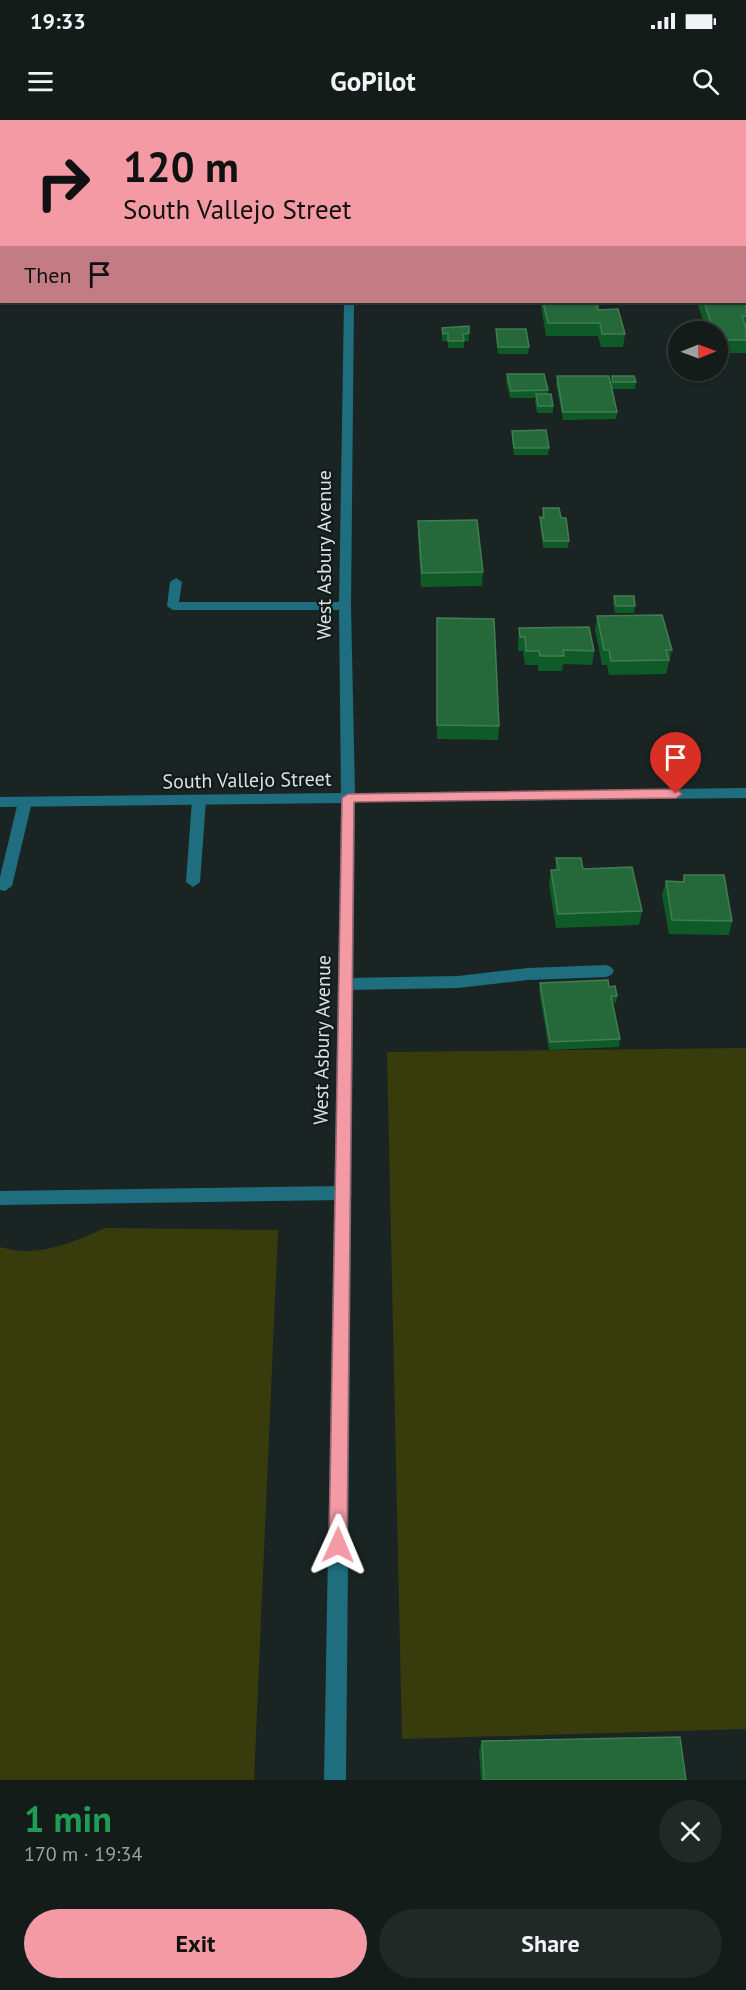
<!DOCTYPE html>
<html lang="en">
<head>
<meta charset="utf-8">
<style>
  body { margin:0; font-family:"PT Sans",sans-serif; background:#212927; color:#f1f3f6; height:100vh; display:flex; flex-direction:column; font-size:22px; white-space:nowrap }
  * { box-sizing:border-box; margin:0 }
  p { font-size:20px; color:#9da1a2 }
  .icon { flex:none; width:33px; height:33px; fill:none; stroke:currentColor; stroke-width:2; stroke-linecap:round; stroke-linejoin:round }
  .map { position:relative; height:1660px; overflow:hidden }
  .sheet { display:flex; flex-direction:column; background:#141c1a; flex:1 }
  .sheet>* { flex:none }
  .hud { position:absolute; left:0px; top:0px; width:747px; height:183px; box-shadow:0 2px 4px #0004,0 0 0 2px #333a39; background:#f49aa5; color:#111; overflow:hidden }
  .needle { width:39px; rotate:89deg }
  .controls { position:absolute; left:668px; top:201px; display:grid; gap:12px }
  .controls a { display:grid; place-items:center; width:60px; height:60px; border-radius:50%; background:#141c1a; box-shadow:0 2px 4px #0004,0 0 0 2px #333a39; font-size:30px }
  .pin { position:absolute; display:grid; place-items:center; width:51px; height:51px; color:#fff; margin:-62px -26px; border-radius:50% 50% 50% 0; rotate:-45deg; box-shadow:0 0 6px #0007 }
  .pin .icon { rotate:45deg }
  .me { position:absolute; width:66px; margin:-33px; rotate:1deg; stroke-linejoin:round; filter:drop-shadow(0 0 4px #0008) }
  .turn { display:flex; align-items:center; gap:21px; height:126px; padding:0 24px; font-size:27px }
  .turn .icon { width:78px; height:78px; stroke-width:2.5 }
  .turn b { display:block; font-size:42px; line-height:51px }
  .then { display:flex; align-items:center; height:57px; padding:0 24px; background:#0003; gap:12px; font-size:22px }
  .round { display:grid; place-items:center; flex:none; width:63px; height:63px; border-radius:32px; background:#212927 }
  .overview { display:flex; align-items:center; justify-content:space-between; height:102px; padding:0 24px }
  h1 { font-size:36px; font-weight:600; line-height:45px; color:#1e9e55 }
  .button { display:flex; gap:12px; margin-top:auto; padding:12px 24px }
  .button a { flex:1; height:69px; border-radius:36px; background:#f49aa5; color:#111; font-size:24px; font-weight:600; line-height:69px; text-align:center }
  .button a+a { background:#212927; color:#f1f3f6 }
  .status { display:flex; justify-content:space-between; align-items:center; height:42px; padding:0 30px; background:#141c1a; direction:ltr }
  .status svg { height:16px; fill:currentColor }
  header { display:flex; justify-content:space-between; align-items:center; height:78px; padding:0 24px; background:#141c1a; font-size:27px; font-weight:600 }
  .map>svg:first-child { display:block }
</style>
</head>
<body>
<div class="status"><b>19:33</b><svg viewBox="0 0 49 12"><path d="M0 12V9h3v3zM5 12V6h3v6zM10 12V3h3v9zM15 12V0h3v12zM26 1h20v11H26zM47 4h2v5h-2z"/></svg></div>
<header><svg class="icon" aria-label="menu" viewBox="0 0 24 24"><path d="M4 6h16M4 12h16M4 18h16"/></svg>GoPilot<svg class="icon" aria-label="search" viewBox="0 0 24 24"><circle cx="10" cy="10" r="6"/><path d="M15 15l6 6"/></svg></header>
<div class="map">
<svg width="746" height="1660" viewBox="0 0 746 1660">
  <rect width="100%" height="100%" fill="#1a2523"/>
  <!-- green -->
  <g fill="#383c0d">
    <path d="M746,928V1609L402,1619L387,932Z"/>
    <path d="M105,1108L278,1110L254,1660H0V1127C38,1138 69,1124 105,1108Z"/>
  </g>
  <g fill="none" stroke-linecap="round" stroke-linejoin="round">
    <!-- lane -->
    <g fill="#1f6e7f" fill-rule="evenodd">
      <path d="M176,458L182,462L179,482H345L351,486L345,490H173L167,486L170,462Z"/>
      <path d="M199,675L206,680L200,762L193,767L186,762L192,680Z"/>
      <path d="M25,677L32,682L12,766L5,771L0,770V757L18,682Z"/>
      <path d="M606,845L611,847L614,851L611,855L606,857L528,860L458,868L346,870L341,868L338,864L341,860L346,858L458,856L528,848Z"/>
      <path d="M343,1066L349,1068L352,1073L349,1078L343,1080L0,1085V1071Z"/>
    </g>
    <!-- street -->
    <g fill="#1f6e7f" fill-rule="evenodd">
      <rect x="339" y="0" width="8" height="2"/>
      <rect x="0" y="133" width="2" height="6"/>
      <path d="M344,182H354L351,486L355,673L746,668V678L355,682L346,1660H324L341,683L0,687V677L341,673L339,486Z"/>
    </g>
  </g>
  <!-- wall -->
  <g fill="#0f5b27">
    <path d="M746,169V233H717V212H707L697,182H746Z"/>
    <rect x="470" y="182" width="53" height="2"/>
    <path d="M541,182H600L599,190L625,214L623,227H601L598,216H546L541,186Z"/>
    <path d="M442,208L469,213V221H464V228H448V221H442Z"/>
    <path d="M496,209L529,227L528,234H498L496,217Z"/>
    <path d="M507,254L548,270V274L553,286V293H537L535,281L536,278H510L506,261Z"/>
    <path d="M557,256L617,292L616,299L563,300L556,264Z"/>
    <path d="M612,256L636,262L635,269H612L611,264Z"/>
    <path d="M512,311L549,328L548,335H514L512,318Z"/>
    <path d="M543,388L561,398L569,421L568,428H543L540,405V397L542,398Z"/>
    <path d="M418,401L483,452L482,466L421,467L418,415Z"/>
    <path d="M614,476L635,486L634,493H615L613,484Z"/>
    <path d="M597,496L672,530L666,554L609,555L607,545H602L595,510Z"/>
    <path d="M437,498L499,606L498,620L437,619Z"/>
    <path d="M519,508L594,531L592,545L563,544L562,551H538V545H525L523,531H518V522Z"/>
    <path d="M556,738L583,749L642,791L639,805L556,808L549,764L551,750H555Z"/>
    <path d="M684,755L732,801L729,815L669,814L662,775L666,761L682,762Z"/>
    <path d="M540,863L609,867L617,876L616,883H613L620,919L619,927L549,930L539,871Z"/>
    <path d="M482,1621L686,1660H481L479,1631Z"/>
  </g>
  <!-- building -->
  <g fill="#25693b" stroke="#417c54" stroke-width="1.5">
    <path d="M426,0H463V2H421L426,1Z"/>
    <path d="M746,169V196H742L746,208V220H717V212H714L704,182H746Z"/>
    <path d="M543,182H596L598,190L618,189L625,214H602L600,203H548Z"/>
    <path d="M469,206V213L463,214L464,221H448V213L443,214L442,208Z"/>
    <path d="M496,209H526L529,227H498Z"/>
    <path d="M507,254H544L548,270L511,271Z"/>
    <path d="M557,256H609L617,292H563Z"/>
    <path d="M612,256H634L636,262H613Z"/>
    <path d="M536,274H551L553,286H538Z"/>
    <path d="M546,310L549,328H514L512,311Z"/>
    <path d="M543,388H559L561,398H566L569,421H544L540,397L544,398Z"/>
    <path d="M477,400L483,452L422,453L418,401Z"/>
    <path d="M614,476H634L635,486H616Z"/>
    <path d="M662,495L672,530H666L669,540L611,541L609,530H604L597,496Z"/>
    <path d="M437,498L494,499L499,606L437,605Z"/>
    <path d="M589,507L594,531L563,530L564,536H540L539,531H526L525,517H520L519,508Z"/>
    <path d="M556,738H581L583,749L632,747L642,791L558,794L551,750H559Z"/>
    <path d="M684,755H724L732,801L672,800L666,761L684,762Z"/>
    <path d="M608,860L609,867L615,866L617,876H611L620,919L550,922L540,863Z"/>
    <path d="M680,1617L686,1660H484L482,1621Z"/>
  </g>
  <!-- route -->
  <path fill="#f49aa5" stroke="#9f646b" stroke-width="1.5" d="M676,669L682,674L676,678L354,682L347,1425L345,1432L338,1434L332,1432L329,1425L342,678L348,674Z"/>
  <g text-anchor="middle" stroke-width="4.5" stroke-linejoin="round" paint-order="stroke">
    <!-- street labels -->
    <g font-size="20" fill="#dae1df" stroke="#111b19">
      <text transform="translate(324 435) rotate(-90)" y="7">West Asbury Avenue</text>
      <text transform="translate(247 660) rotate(-1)" y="7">South Vallejo Street</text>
      <text transform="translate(322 920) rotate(-89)" y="7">West Asbury Avenue</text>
    </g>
  </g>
</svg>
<div class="controls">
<a><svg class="needle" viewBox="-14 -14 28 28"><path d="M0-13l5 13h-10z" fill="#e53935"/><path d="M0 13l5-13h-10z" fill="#9da1a2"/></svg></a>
</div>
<div class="pin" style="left:676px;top:674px;background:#d93025"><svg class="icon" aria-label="arrive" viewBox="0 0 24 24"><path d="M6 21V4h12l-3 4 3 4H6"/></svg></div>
<svg class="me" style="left:338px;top:1425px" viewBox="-20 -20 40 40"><path d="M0-17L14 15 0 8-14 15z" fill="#f49aa5" stroke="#fff" stroke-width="4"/></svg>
<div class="hud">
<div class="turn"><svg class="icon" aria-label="right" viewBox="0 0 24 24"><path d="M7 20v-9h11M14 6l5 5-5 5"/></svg><div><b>120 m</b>South Vallejo Street</div></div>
<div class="then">Then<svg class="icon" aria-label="arrive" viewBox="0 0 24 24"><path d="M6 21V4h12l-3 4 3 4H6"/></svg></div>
</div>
</div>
<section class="sheet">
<div class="overview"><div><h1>1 min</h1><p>170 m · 19:34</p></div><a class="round"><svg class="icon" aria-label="close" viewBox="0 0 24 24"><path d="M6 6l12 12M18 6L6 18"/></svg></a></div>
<div class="button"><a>Exit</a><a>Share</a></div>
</section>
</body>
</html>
